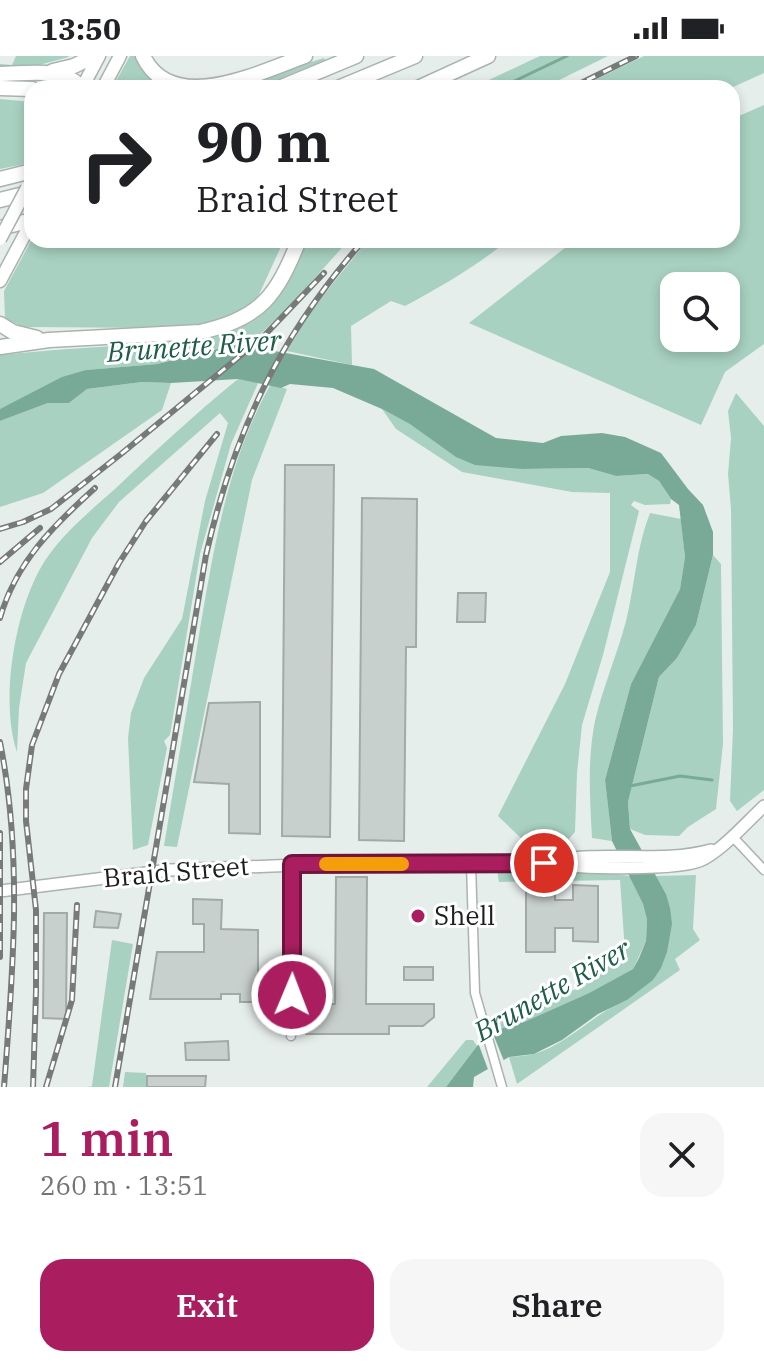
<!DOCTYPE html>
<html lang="en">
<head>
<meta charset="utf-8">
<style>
  body { margin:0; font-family:"IBM Plex Serif",serif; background:#f6f6f6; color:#202124; height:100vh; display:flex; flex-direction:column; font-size:30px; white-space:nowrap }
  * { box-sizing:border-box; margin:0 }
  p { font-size:26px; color:#757577 }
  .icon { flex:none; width:44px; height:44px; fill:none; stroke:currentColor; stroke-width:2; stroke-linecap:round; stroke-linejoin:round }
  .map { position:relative; height:1031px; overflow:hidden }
  .details { display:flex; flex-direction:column; background:#fff; flex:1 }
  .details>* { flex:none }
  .banner { position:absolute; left:24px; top:24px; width:716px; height:168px; border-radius:24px; box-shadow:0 4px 12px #0003; background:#fff; color:#202124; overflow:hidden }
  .controls { position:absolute; left:660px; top:216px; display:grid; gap:16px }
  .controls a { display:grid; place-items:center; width:80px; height:80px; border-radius:16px; background:#fff; box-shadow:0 4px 12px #0003; font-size:40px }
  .pin { position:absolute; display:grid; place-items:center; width:68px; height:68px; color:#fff; margin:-34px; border:4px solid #fff; border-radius:50%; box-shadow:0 2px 8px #0007 }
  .me { position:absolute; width:88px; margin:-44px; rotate:1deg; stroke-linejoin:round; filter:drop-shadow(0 0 6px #0008) }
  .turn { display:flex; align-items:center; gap:28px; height:168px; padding:0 40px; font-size:36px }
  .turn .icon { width:104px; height:104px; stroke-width:2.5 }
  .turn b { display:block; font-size:56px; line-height:68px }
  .round { display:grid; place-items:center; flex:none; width:84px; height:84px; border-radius:24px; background:#f6f6f6 }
  .head { display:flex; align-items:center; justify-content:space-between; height:136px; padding:0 40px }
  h1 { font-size:48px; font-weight:600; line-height:60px; color:#aa1e5f }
  .action { display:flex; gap:16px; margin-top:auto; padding:16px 40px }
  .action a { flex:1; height:92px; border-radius:24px; background:#aa1e5f; color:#fff; font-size:32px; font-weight:600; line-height:92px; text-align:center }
  .action a+a { background:#f6f6f6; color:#202124 }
  .status { display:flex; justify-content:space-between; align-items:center; height:56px; padding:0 40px; background:#fff; direction:ltr }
  .status svg { height:22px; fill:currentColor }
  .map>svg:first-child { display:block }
</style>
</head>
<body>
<div class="status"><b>13:50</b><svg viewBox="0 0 49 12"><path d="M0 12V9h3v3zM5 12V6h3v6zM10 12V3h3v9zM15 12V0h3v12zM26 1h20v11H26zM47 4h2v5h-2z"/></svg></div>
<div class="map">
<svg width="764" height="1031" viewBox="0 0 764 1031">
  <rect width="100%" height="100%" fill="#e6eeeb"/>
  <!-- green -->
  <g fill="#a8d1c1" fill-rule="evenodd">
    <path d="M16,0H68L69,1L39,9L0,12V8L12,9Z"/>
    <path d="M130,0H135C141,16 152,25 167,32H112Z"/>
    <path d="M540,0H608L543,32H472Z"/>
    <path d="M644,0H764V17L731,32H578Z"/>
    <path d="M324,2L325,4L257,32H224Z"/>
    <path d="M0,43L32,46L30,107L0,113Z"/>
    <path d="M764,49V288L725,316L701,369L469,267L575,184H732V63ZM674,230H726V282H674Z"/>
    <path d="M32,183V184H284L257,243L230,261L189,271L164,272L24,271L5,263L4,235Z"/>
    <path d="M306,184H349L286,254L254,284L157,308L86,314L0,353V299C39,295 77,292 116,290C163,286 219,290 258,261C284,242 295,213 306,184Z"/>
    <path d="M368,184H508C477,210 442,230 405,250L391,245L351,270L352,309L287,295L313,252Z"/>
    <path d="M238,323L259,325L231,388L200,498L170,679L164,685L167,692L148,789L133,794L128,682L131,657L144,622L182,563L205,445L228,367L220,357L119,446L92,482L26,607L19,652L17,696C0,646 14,560 40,513C57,482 89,456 115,433C155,395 195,358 238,323Z"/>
    <path d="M142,326L171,327L162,354L43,437L0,451V365L48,347H69L87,333Z"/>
    <path d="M271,328L287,333L252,424L177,791L164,790C175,722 187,654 198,585C213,497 226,407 271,328Z"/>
    <path d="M736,337L764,370V734L737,755L730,745L733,673L731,453L728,418L731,382L728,355Z"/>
    <path d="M382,353L409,367L523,413L588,412L616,420L649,418L659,425L671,443L670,448L645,449L634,445L631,449L639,455L603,599L582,669L577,717L575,776L568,784L525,786L498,760L565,628L610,516V437L572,436L462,416L396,373Z"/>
    <path d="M650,457L681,463L685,501L680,533L631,628L605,724L612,785L592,782C590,743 587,704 595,665C603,631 617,599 626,565C635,529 636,492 650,457Z"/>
    <path d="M713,499L721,508L723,688L716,753L688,771L679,780L645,779L630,773L628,746L659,621L677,602L696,569Z"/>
    <path d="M497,814H583L630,820L643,848L647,864L646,885L633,913L589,937L524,966L496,974L493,963L582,931L625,896L620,824L499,826Z"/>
    <path d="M696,819L693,873L700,884L675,903L680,914L517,1028L509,1001C517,1000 526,1000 534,998C568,988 594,957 627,944L666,838L656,820Z"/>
    <path d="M112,884L133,888L109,1031H88L92,1030Z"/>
    <path d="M466,984H473L477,990L446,1031H427Z"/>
    <path d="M125,1016L146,1017L147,1031H123Z"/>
  </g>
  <!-- water -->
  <path fill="#79aa98" d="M254,284L269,294L374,313L496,382L543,387L561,380L602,377L625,381L661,397L688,433L703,449L713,476V499L696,569L677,602L659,621L628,746L630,773L666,838L670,852L672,868L667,896L661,912L653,924L627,944L598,958L562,984L534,998L509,1001L474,1021L473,1031H446L477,990L496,974L524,966L589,937L633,913L639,902L646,885L647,864L643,848L612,785L605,724L631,628L680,533L685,501L679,449L671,443L659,425L648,418L616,420L588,412L523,413L475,409L456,401L410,368L382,353L333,332L290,328L281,332L238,323L171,327L142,326L87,333L69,347H48L0,365V353L62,321L86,314L157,308Z"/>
  <!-- pier -->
  <path fill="#e6eeeb" d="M491,973L504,1005L489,1016L477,984Z"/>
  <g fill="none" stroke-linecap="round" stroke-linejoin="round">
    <!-- stream -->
    <g stroke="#79aa98" stroke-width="3">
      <path d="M500,32L567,0"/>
      <path d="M630,730L680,720L712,724"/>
    </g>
  </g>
  <!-- building -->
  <g fill="#c8d0cd" stroke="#a2aaa7" stroke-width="2">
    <path d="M285,409H334L330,781L282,780Z"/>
    <path d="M362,442L417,443L416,591H406L404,785L359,784Z"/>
    <path d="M458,537H486L485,566H457Z"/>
    <path d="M260,646V778L229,777V728L194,726L209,647Z"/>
    <path d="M336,821H367L366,948H434V961L423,970H389V978H306V948H335Z"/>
    <path d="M526,829H555V844H573V829L598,830V886L573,885V872H555V896H526Z"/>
    <path d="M193,843L222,844L221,873L258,874V946H240V938H221V943H150L157,896H204V868H193Z"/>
    <path d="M96,855L121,858L118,872L94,871Z"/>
    <path d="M44,857H67L66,963L43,962Z"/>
    <rect x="404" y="911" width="29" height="13"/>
    <path d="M228,985L229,1004H186L185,987Z"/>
    <path d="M147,1020H206L205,1031H147Z"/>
  </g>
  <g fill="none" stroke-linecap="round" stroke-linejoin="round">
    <!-- street casing -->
    <g stroke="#abb3af" stroke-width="11">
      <g id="street">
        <path d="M732,780L764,814"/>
        <path d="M471,808L475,937L502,1031"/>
        <path d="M291,980L292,808"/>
      </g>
    </g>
    <!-- secondary casing -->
    <g stroke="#abb3af" stroke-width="14">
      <g id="secondary">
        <path d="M553,805C605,794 660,808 711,794"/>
        <path d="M0,835L170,814L346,807H544C573,812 681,816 704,803C726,790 745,768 764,750"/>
      </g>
    </g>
    <!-- primary casing -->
    <g stroke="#abb3af" stroke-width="15">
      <g id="primary">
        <path d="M82,32L99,0"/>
        <path d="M103,32L120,0"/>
        <path d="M0,225L32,165"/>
      </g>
    </g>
    <!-- highway casing -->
    <g stroke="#abb3af" stroke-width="17">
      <g id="highway">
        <path d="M143,0C172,61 260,16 305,0"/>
        <path d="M53,15L74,10L94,0"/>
        <path d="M0,18C24,18 65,10 81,32"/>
        <path d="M0,32L32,33"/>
        <path d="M279,32L356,0"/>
        <path d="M338,32L415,0"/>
        <path d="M418,32L488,0"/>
        <path d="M0,123L32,115"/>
        <path d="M0,144L32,136"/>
        <path d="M0,172L32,164"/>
        <path d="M0,268L13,276L37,282"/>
        <path d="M0,291L49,284L200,276C261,263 277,239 299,184"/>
      </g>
    </g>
    <!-- street -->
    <use href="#street" stroke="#fff" stroke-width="8"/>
    <!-- secondary -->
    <use href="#secondary" stroke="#fff" stroke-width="11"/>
    <!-- primary -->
    <use href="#primary" stroke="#fff" stroke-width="12"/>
    <!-- highway -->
    <use href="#highway" stroke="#fff" stroke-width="14"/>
    <!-- rail casing -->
    <g stroke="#767b79" stroke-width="6">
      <g id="rail">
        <path d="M571,32L636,0"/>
        <path d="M0,473L23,466L51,453L121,398L263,281L324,217"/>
        <path d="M0,506L40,472"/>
        <path d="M0,562C16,506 53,470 95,432"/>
        <path d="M0,686C23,801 13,916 4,1031"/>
        <path d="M0,777V901"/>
        <path d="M33,1031L36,935V854L26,765V733L32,689L59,618L119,507L146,465L217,378"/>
        <path d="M46,1031L72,944L77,849"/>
        <path d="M115,1031L206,499C234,376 280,279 364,184"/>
      </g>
    </g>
    <!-- rail -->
    <use href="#rail" stroke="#fff" stroke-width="3" stroke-dasharray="9" stroke-linecap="butt"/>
    <!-- primary-bridge casing -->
    <g stroke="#abb3af" stroke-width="15" stroke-linecap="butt">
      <path id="primary-bridge" d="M0,183L27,132"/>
    </g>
    <!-- primary-bridge -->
    <use href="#primary-bridge" stroke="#fff" stroke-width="12"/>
  </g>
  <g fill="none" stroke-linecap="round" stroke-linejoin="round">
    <!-- route casing -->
    <g stroke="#6e143e" stroke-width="20">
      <path id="route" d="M292,939V808L544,807"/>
    </g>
    <!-- route -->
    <use href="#route" stroke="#aa1e5f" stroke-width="14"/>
    <!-- slow -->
    <path stroke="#f59e0b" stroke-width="14" d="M326,808H402"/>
  </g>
  <!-- markers -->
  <circle fill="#aa1e5f" stroke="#fff" stroke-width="3" cx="418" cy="860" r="8"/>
  <g text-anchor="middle" stroke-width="6" stroke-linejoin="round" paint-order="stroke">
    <!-- street labels -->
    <g font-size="26" fill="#1c1f1e" stroke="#fff">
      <text transform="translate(176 816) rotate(-5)" y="9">Braid Street</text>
    </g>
    <!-- poi labels -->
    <g font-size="26" fill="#1c1f1e" stroke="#fff" text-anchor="start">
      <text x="434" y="869">Shell</text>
    </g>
    <!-- water labels -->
    <g font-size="28" font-style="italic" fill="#1e5d4a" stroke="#fff">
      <text transform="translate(194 290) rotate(-4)" y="10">Brunette River</text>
      <text transform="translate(552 934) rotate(-30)" y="10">Brunette River</text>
    </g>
  </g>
</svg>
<div class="controls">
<a><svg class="icon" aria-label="search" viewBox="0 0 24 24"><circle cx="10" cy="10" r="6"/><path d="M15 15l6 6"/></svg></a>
</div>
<div class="pin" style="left:544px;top:807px;background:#d93025"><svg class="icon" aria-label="arrive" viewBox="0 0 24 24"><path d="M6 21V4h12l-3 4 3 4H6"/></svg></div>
<svg class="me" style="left:292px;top:939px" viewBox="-20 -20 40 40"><circle r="17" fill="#aa1e5f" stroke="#fff" stroke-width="3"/><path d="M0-11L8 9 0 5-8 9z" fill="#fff"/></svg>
<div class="banner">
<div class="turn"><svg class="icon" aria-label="right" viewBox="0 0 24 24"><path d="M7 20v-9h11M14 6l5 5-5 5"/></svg><div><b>90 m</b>Braid Street</div></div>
</div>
</div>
<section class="details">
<div class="head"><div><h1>1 min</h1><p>260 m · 13:51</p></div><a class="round"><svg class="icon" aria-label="close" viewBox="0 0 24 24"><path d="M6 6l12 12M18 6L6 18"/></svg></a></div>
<div class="action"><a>Exit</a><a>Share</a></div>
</section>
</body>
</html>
